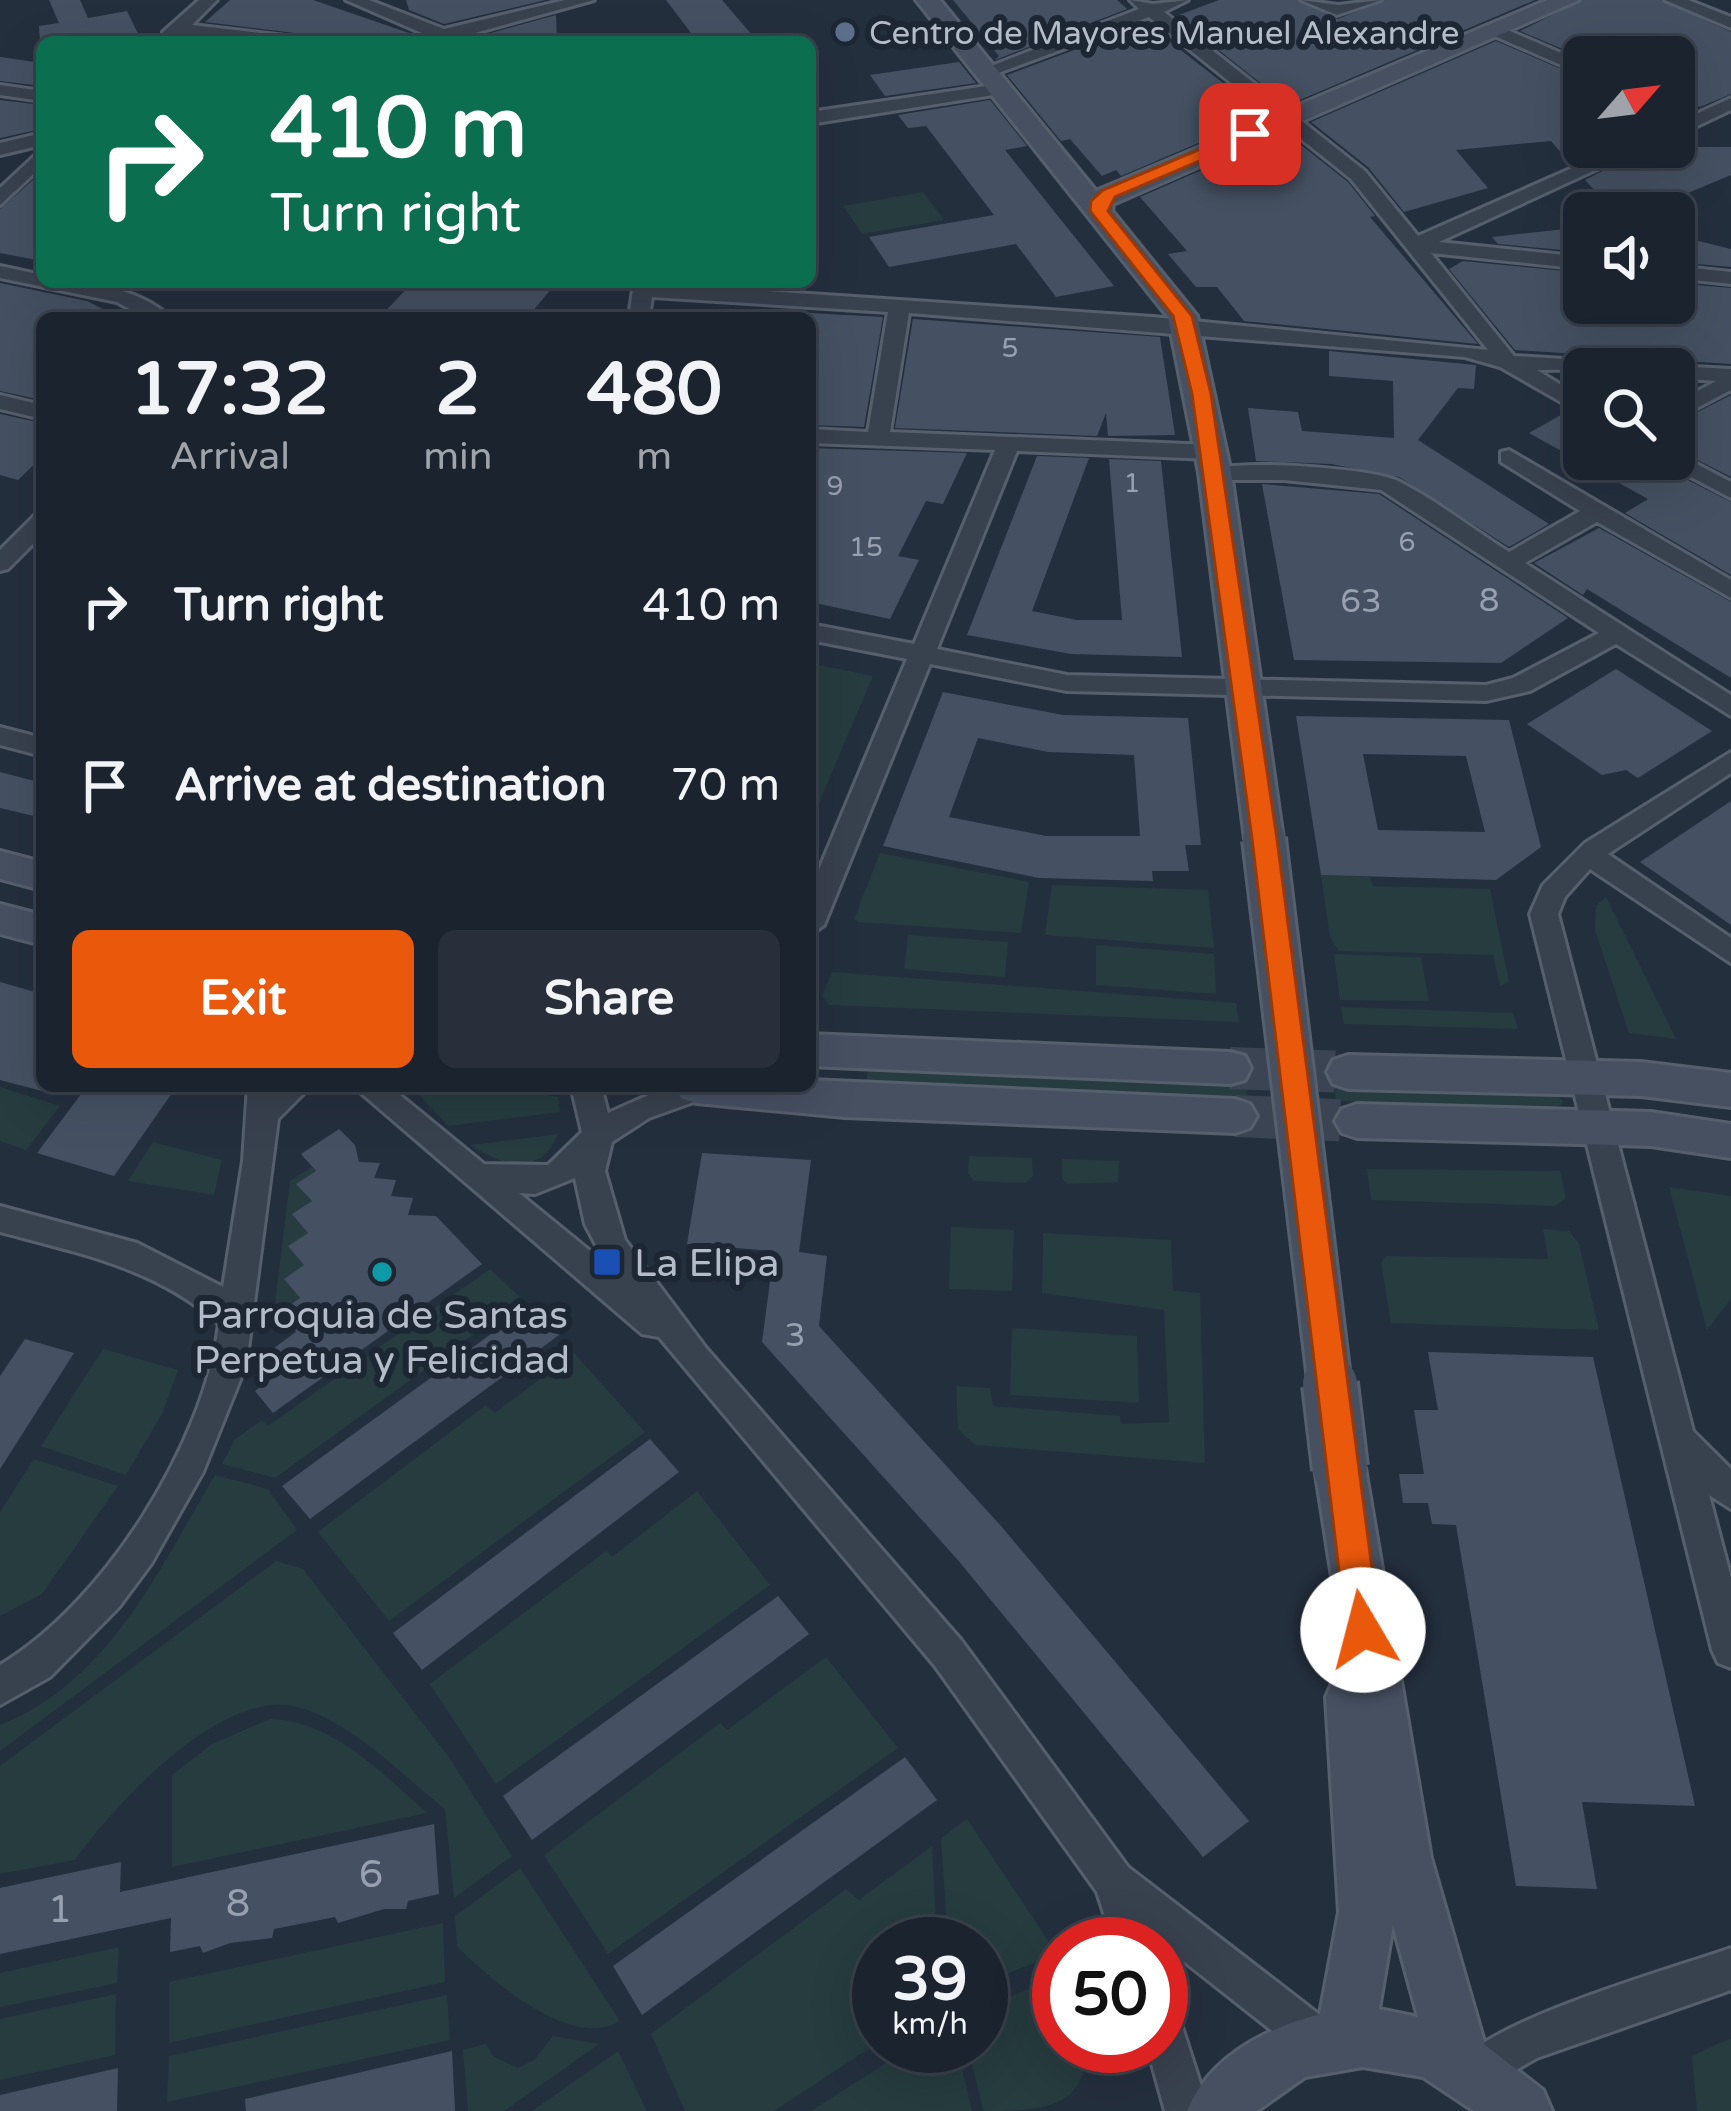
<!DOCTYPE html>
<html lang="en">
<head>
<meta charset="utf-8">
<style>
  body { margin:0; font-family:"Varela Round",sans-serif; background:#282f3a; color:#f1f3f6; height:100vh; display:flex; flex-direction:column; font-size:45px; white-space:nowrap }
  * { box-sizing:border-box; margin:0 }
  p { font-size:39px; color:#a0a4aa }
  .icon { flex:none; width:66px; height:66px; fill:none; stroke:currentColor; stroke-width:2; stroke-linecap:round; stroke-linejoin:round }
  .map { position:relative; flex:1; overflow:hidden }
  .side { position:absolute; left:36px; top:312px; width:780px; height:780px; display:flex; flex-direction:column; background:#1b232e; border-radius:18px; box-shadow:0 12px 48px #0002,0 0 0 3px #39404a }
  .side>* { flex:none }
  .top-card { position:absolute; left:36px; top:36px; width:780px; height:252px; border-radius:18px; box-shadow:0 12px 48px #0002,0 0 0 3px #39404a; background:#0b6e4f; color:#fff; overflow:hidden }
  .needle { width:78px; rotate:62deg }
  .buttons { position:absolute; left:1563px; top:36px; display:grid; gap:24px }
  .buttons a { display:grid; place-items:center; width:132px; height:132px; border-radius:18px; background:#1b232e; box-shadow:0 12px 48px #0002,0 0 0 3px #39404a; font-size:60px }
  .speed { position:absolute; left:852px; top:1917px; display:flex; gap:24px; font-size:60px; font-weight:700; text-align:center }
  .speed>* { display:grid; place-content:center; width:156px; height:156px; border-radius:50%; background:#1b232e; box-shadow:0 12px 48px #0002,0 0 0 3px #39404a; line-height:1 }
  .speed small { font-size:30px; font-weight:400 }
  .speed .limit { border:18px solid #d22; background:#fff; color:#111 }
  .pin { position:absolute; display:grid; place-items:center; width:102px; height:102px; color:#fff; margin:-51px; border-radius:24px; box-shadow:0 6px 18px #0006 }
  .me { position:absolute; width:132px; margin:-66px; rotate:352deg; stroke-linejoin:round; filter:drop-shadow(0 0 9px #0008) }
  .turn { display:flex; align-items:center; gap:42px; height:252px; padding:0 36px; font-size:54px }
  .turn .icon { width:156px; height:156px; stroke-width:2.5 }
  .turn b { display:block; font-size:84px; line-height:102px }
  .eta { display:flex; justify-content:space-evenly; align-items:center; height:204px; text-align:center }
  .eta b { font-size:72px; font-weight:800; line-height:84px }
  .primary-button { display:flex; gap:24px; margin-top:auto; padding:24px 36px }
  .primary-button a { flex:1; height:138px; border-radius:18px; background:#ea580c; color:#fff; font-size:48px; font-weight:800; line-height:138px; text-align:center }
  .primary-button a+a { background:#282f3a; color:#f1f3f6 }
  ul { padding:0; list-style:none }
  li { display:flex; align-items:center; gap:36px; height:180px; padding:0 36px }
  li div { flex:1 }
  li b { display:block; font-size:45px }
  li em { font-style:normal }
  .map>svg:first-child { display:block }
</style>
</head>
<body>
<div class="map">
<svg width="1731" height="2111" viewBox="0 0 1731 2111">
  <rect width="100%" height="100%" fill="#242f3e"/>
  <!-- green -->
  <g fill="#263c3f">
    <path d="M923,192L944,220L862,234L843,206Z"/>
    <path d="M810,663L873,676L810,824Z"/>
    <path d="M880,853L1029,882L1021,933L858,922L854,919Z"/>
    <path d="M1321,875L1370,877L1373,886L1490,889L1509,982L1500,986L1493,955L1339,951L1330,937Z"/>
    <path d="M1052,885L1208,890L1214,948L1045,935Z"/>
    <path d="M1606,897L1676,1039L1629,1033L1595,930L1596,906Z"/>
    <path d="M908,935L1008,942L1005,977L904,969Z"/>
    <path d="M1096,945L1214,954L1216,994L1096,985Z"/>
    <path d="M1334,954L1421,957L1429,1001L1340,1000Z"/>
    <path d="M832,972L1236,1003L1239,1022L829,1005L822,996Z"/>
    <path d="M1341,1007L1513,1013L1518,1029L1344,1024Z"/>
    <path d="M868,1069L1246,1084L1247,1099L866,1083Z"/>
    <path d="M411,1086H495L558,1097L560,1112L448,1126Z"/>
    <path d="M1334,1086L1553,1092L1564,1102L1557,1108L1336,1101Z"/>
    <path d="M0,1087L60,1106L26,1150L0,1141Z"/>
    <path d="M558,1134C542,1176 502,1167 471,1145Z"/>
    <path d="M153,1142L222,1160L214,1195L128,1181Z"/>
    <path d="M969,1156L1032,1158L1033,1176L1025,1183L974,1181L968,1174Z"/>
    <path d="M1062,1159L1119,1161L1118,1182L1068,1184L1062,1179Z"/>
    <path d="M311,1167L316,1171L296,1184L312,1201L292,1214L308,1233L289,1246L304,1265L284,1279L300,1298L273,1320L290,1181Z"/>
    <path d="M1367,1169L1560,1171L1566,1198L1555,1206L1371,1200Z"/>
    <path d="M1669,1187L1731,1196V1299L1707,1330Z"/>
    <path d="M951,1227L1014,1230L1012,1291L949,1289Z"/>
    <path d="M1543,1229L1569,1231L1579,1244L1599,1330L1391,1323L1381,1262L1387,1256L1548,1259Z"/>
    <path d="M1043,1233L1171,1240L1173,1291L1200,1293L1205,1463L975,1445L958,1429L956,1386L990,1388L993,1406L1120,1416L1121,1424L1169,1422L1164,1310L1042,1293Z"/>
    <path d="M490,1269L522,1299L275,1478L222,1464L235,1439L262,1420L268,1426Z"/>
    <path d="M1012,1328L1137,1336L1139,1403L1010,1395Z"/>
    <path d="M103,1349L178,1370L163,1412L126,1475L41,1446Z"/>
    <path d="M574,1353L645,1432L389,1621L318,1532L486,1405L495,1413Z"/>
    <path d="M34,1459L118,1486L42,1594L0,1616V1512Z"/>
    <path d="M215,1475L268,1489L297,1530L0,1751V1725C109,1682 159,1569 215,1475Z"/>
    <path d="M697,1491L770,1585L496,1784L430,1684L606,1551L612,1557Z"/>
    <path d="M276,1561L303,1569L448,1756L512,1856L454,1898L445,1809C400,1774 349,1718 293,1706C219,1691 113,1806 75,1860L0,1874V1766Z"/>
    <path d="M826,1657L898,1748L608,1954L544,1855L720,1723L727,1730Z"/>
    <path d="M270,1719C332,1720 383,1774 427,1813L172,1867V1775L212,1744Z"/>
    <path d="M967,1819L1057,1954L981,1984V1944H948L941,1838Z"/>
    <path d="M932,1846L937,1944H879V2042L774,2111H685L651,2034L846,1889L859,1900Z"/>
    <path d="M520,1868L620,2021C572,2051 489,1979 457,1946L455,1916Z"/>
    <path d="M443,1923L445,1982L169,2043V1982Z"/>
    <path d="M119,1947L117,1983L0,2007V1973Z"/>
    <path d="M1059,1976V2046H1085C1090,2111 1036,2111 983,2111L968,2046H981V2009Z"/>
    <path d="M116,1994L115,2055L0,2080V2019Z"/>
    <path d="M447,1995L450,2040L167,2102L169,2056Z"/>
    <path d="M553,2036L599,2044L504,2111H468L463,2050L486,2044L494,2057L518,2068L534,2060Z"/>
    <path d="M1731,2038V2111H1697L1692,2056Z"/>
    <path d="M913,2046H957L972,2111H811Z"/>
    <path d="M618,2051L647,2111H532Z"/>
  </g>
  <!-- building -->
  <g fill="#455162" fill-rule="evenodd">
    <path d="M49,0H80L88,18L127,11L142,42H40L39,26L59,23Z"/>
    <path d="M230,0H313L412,34L398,42H307L295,33L205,22Z"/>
    <path d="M406,0H546L444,24L409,10Z"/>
    <path d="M666,0H722L758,42H698Z"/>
    <path d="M953,0H1117L1127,9L995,60L999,56Z"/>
    <path d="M1219,0H1297L1338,19L1385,0H1535L1288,105L1176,16Z"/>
    <path d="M1583,0H1661L1731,32V94L1700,107L1674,95V57L1584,58L1520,31Z"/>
    <path d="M556,15L557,42H459Z"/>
    <path d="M1146,23L1264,115L1121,176L1116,170L1102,176L1070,139L1061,141L1007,75Z"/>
    <path d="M1496,41L1584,79V147H1609L1571,164L1551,141L1456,150L1488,188L1404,212L1368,167L1311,122Z"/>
    <path d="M0,57L42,63V86L0,81Z"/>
    <path d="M959,62L976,83L885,96L870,75Z"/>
    <path d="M0,100L42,105V129L0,138Z"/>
    <path d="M990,100L1027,146L1005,150L1114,286L1056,297L1016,244L889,267L869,237L994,215L926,126L908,128L898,115Z"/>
    <path d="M1286,133L1348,182L1375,216L1370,217L1478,344L1244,321L1217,287H1196L1168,254L1187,251L1140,197Z"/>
    <path d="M1649,147H1731V175L1645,211L1616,199L1606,203L1585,180Z"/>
    <path d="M42,172V261L0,253V209Z"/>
    <path d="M1584,227V252L1498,244L1492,237Z"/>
    <path d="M1674,235L1731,249V267L1674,262Z"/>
    <path d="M1463,261L1584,273V303H1674V283L1731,288V364L1515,350L1449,269Z"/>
    <path d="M413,282H557L527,318H379Z"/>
    <path d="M0,283L87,301L120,318H42V400L0,391Z"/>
    <path d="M810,313L883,317L864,427L810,425Z"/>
    <path d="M913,319L1160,337L1175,435L1108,436L1106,413L1097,436L895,428Z"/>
    <path d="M1329,351L1476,365L1474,389L1458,388L1418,440L1549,524L1509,547L1399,477L1331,464L1256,461L1248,408L1298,412L1302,431L1394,438L1393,381L1329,376Z"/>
    <path d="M1731,395V477L1674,448V424Z"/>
    <path d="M1568,411L1584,419V459H1659L1664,468L1731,502V575L1625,513L1648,499L1529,433Z"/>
    <path d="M0,414L42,423V457L18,480L0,475Z"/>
    <path d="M810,448L967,453L943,504L926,501L898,556L919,560L890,619L810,602Z"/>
    <path d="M1037,456L1089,458L1032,611L1077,620H1122L1109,459L1161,461L1182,657L1071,654L967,635Z"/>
    <path d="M1262,484L1379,494L1568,618L1501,663L1294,660Z"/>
    <path d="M1599,528L1731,602V678L1587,589L1583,595L1534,563Z"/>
    <path d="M1616,669L1712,731L1638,778L1626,770L1602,775L1527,724Z"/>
    <path d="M943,692L1063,715L1188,718L1201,845H1185L1189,871H1152L1153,881L1039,878L883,846ZM978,738L1048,752L1134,755L1140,836H1046L949,817Z"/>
    <path d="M1296,716L1509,720L1541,847L1496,880L1321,875ZM1363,754L1466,756L1485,832L1378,830Z"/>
    <path d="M0,772L42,783V818L0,808Z"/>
    <path d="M1731,801V925L1640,862Z"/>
    <path d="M0,982L42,994V1091L0,1080Z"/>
    <path d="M87,1086H177L114,1176L37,1153Z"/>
    <path d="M339,1129L355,1145L359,1162L380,1163L374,1178L396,1180L391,1196L413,1198L408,1215L436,1216L482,1264L273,1413L255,1391L290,1366L274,1348L296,1332L280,1312L300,1298L284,1279L304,1265L288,1246L308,1233L292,1214L312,1201L296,1184L316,1171L301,1154Z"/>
    <path d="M702,1153L811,1160L799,1252L827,1256L819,1326L1001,1526L1249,1821L1203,1857L957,1559L762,1342L774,1251L687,1244Z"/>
    <path d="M531,1305L559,1335L310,1519L282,1486Z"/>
    <path d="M25,1339L74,1353L0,1469V1376Z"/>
    <path d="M1428,1352L1593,1357L1695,1806L1582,1802L1597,1889L1516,1886L1456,1525L1432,1524L1428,1503H1403L1399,1474H1424L1414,1410H1438Z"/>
    <path d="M650,1439L679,1472L422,1670L393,1633Z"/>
    <path d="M778,1596L809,1634L532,1840L503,1796Z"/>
    <path d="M905,1757L937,1800L642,2015L613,1966Z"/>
    <path d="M434,1824L439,1894L408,1901L406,1909H384L338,1923L335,1917L305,1923L274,1929L272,1938L230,1943L203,1953L200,1946L170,1952L171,1918L0,1954V1888L121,1862L120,1892Z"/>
    <path d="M452,2051L455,2111H246L245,2099Z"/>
    <path d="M118,2068L117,2111H0V2095Z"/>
  </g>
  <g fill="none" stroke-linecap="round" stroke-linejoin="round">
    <!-- secondary-tunnel -->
    <g stroke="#3a4453" stroke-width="42" stroke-dasharray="42 21" stroke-linecap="butt">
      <path d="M1230,1068L1348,1072"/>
      <path d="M1235,1116L1357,1121"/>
    </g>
    <!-- street casing -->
    <g stroke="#565f6c" stroke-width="6">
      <g id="street">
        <path d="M199,0H217L192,25L294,37L303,42L182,34L163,40V32Z"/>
        <path d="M346,0H369L444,29L565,0H594L446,41L402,42L424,34Z"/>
        <path d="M1130,0L1153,4L1188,0L1164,12L1365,171L1418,236L1620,147H1645L1439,242L1584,257V269L1431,253L1514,356L1628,363L1639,369L1537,370L1584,399V415L1500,367L1465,357L909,313L890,432L1211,445L1222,452L1211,459L1017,451L937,649L1067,675L1486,685L1513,678L1599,633L1381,490L1284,480H1215L1204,473C1223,457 1372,468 1398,481C1436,500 1472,529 1509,552L1580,511L1501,462V452L1509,450L1731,580V598L1597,522L1525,563L1731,695V716L1616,644L1530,691L1486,701L1067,691L930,664L824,925L810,935V891L907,659L810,640V624L914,644L995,450L810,443V429L868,432L888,312L652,297L649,318H629L634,282L1153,317L1488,350L1351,179L1149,17L993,75L978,71L1139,9Z"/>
        <path d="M1301,0L1338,5L1381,0L1337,15Z"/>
        <path d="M1665,0H1688L1731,17V28Z"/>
        <path d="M1496,25L1584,63V75L1490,34L1487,30Z"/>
        <path d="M1000,84L1009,89L1006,93L810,124V112Z"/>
        <path d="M0,85L42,91V101L0,95Z"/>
        <path d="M1731,98V110L1674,137V124Z"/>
        <path d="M42,133V145L0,155V143Z"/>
        <path d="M42,149V166L0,205V188Z"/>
        <path d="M0,266L42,275V282C87,282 137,286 171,318H146L117,302L0,278Z"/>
        <path d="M1674,266L1731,272V284L1674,278Z"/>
        <path d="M1674,366L1731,369V390L1674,420V404L1716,381L1674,378V369H1665Z"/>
        <path d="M0,395L42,405V419L0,409Z"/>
        <path d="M1674,452L1731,482V498L1666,464L1663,459H1674Z"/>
        <path d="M42,514V535L8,569L0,571V550L34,516Z"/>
        <path d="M0,727L42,738V756L0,745Z"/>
        <path d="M1731,752V773L1608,854L1731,938V963L1590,869L1565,897L1558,914L1693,1431L1731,1469V1509L1709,1495L1731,1578V1668L1718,1663L1712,1650L1530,914L1543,885L1585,843Z"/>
        <path d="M248,1086H311L278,1119L246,1365L203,1472L151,1564L119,1607L50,1677L0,1705V1665C104,1603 204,1444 219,1324C156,1268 79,1253 0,1232V1206L137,1243L223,1287L243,1161Z"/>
        <path d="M353,1086H389L484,1164L548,1165L582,1132L571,1086H601L608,1113L669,1086H717L713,1095L649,1118L612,1142L605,1171L625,1240L706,1348L961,1640L1128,1867L1334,2026L1340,2041L1334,2056L1319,2062L1304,2056L1153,1937L1156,1944H1114L1097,1892L935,1666L659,1337L642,1334ZM575,1178L585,1224L606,1264L519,1193L535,1194Z"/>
        <path d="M1731,1948V1990L1537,2058L1473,2094L1458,2088L1452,2073C1472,2024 1675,1968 1731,1948Z"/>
        <path d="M1161,2002L1176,2008L1209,2111H1165L1147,2046H1161Z"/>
      </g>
    </g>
    <!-- secondary casing -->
    <g stroke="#565f6c" stroke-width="6">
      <g id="secondary">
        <path d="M916,0H940L1096,191L1547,0H1579L1113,204L1112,211L1197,316L1231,473L1283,839L1278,849H1250L1245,839L1199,473L1168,317Z"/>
        <path d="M0,851L42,862V890L0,879Z"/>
        <path d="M0,904L42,915V945L0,934Z"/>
        <path d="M810,1034L1230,1052L1245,1056L1251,1068L1245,1080L1230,1084L810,1066Z"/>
        <path d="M1348,1055L1641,1062L1731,1073V1107L1641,1096L1348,1089L1333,1084L1327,1072L1333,1060Z"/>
        <path d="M810,1080L1235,1099L1250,1104L1257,1116L1250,1128L1235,1133L845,1117L696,1103L681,1098L675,1086H810Z"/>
        <path d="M1357,1104L1651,1112L1731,1124V1158L1651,1146L1357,1138L1342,1133L1335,1121L1342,1109Z"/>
        <path d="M1340,1446L1357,1452L1365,1468L1431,1858L1485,2045L1543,2090L1552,2111H1474L1423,2077L1363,2067L1305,2077L1257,2111H1187C1210,2056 1265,2029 1320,2014L1339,1912L1326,1697L1334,1679L1347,1673L1315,1468L1323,1452ZM1393,1925L1418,2017L1379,2009Z"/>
      </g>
    </g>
    <!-- street -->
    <use href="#street" fill="#38414e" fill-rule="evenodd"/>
    <!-- secondary -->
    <use href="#secondary" fill="#465061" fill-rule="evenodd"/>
    <!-- secondary-bridge-far1 casing -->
    <g stroke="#565f6c" stroke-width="48" stroke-linecap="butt">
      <path id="secondary-bridge-far1" d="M1264,839L1330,1387"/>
    </g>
    <!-- secondary-bridge casing -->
    <g stroke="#565f6c" stroke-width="60" stroke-linecap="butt">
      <path id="secondary-bridge" d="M1330,1384L1340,1468"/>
    </g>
    <!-- secondary-bridge-far1 -->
    <use href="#secondary-bridge-far1" stroke="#465061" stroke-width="42"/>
    <!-- secondary-bridge -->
    <use href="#secondary-bridge" stroke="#465061" stroke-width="54"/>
  </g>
  <!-- route -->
  <path fill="#ea580c" stroke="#983908" stroke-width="3" d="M1250,128L1256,137L1115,197L1108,211L1192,316L1211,394L1277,839L1380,1630L1375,1642L1363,1646L1351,1642L1346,1630L1252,839L1192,394L1173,316L1090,211L1091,201L1103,190Z"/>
  <!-- markers -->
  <circle fill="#5c6f8a" stroke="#1d2633" stroke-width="4.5" cx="845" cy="32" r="12"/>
  <rect fill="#1a4fb4" stroke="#1d2633" stroke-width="4.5" x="592" y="1247" width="30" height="30" rx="6"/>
  <circle fill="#0f9aa8" stroke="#1d2633" stroke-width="4.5" cx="382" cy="1272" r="12"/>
  <g text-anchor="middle" stroke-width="12" stroke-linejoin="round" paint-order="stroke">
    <!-- far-number labels -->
    <g font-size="27" fill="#98a1af">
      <text x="1010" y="357">5</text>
      <text x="1132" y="492">1</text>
      <text x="835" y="495">9</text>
      <text x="1407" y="551">6</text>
      <text x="866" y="556">15</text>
    </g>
    <!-- far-poi labels -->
    <g font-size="33" fill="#b4bcc9" stroke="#1d2633" text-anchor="start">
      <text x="869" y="44">Centro de Mayores Manuel Alexandre</text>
    </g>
    <!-- number labels -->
    <g font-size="33" fill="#98a1af">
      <text x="1489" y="611">8</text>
      <text x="1361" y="612">63</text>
      <text x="795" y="1346">3</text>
    </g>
    <!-- poi labels -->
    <g font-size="39" fill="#b4bcc9" stroke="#1d2633" text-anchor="start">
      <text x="634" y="1276">La Elipa</text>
      <text x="382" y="1328" text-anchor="middle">Parroquia de Santas<tspan x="382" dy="45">Perpetua y Felicidad</tspan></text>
    </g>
    <!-- near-number labels -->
    <g font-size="39" fill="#98a1af">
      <text x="371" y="1887">6</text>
      <text x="238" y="1916">8</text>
      <text x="60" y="1922">1</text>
    </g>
  </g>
</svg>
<div class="buttons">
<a><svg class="needle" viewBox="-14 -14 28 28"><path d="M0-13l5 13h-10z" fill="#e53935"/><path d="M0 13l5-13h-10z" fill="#a0a4aa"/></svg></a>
<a><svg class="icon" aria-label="sound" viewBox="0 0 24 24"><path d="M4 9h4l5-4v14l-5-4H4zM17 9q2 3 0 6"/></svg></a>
<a><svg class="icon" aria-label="search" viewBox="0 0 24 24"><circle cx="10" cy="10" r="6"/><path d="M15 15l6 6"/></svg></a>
</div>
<div class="speed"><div>39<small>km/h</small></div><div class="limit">50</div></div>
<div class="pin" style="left:1250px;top:134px;background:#d93025"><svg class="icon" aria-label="arrive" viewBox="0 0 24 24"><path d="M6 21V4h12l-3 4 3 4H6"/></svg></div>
<svg class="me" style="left:1363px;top:1630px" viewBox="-20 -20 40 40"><circle r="19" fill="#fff"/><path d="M0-13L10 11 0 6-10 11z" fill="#ea580c"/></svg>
<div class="top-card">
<div class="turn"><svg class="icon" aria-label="right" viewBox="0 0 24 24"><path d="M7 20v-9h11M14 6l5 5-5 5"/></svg><div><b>410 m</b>Turn right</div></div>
</div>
<section class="side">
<div class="eta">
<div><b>17:32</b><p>Arrival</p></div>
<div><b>2</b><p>min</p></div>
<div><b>480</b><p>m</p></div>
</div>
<ul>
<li><svg class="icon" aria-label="right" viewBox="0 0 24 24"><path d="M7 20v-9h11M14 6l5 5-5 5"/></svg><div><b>Turn right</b></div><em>410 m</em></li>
<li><svg class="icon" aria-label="arrive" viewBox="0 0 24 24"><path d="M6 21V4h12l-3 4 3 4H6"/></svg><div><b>Arrive at destination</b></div><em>70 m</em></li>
</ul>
<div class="primary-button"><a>Exit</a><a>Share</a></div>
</section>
</div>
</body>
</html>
